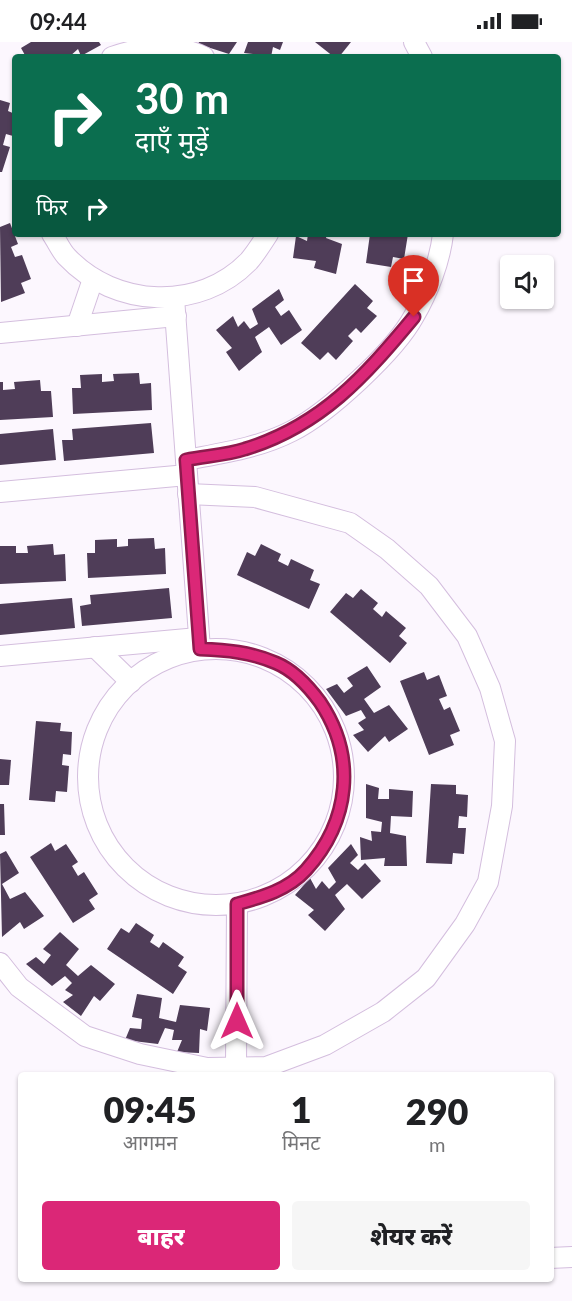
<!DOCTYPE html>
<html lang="hi">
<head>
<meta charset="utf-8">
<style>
  body { margin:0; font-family:Lato,"Noto Sans Devanagari",sans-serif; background:#f6f6f6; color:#202124; height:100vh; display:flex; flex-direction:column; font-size:22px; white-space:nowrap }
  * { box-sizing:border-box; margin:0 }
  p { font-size:20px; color:#757577 }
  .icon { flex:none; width:33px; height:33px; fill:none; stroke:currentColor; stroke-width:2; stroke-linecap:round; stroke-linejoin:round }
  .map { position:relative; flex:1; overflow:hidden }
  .panel { position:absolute; left:18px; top:1030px; width:536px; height:210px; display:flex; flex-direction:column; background:#fff; border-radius:6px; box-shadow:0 2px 4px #0004 }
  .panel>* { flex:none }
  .hud { position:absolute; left:12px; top:12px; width:549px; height:183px; border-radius:6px; box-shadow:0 2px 4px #0004; background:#0b6e4f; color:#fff; overflow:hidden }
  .fabs { position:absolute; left:500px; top:213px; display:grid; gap:12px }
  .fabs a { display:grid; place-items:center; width:54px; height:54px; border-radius:6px; background:#fff; box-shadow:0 2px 4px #0004; font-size:30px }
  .pin { position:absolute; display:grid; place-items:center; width:51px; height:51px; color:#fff; margin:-62px -26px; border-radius:50% 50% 50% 0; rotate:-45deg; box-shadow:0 0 6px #0007 }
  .pin .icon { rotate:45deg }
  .me { position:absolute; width:66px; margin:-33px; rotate:0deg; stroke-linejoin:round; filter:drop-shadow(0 0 4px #0008) }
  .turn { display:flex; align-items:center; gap:21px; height:126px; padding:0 24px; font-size:27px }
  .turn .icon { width:78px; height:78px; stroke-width:2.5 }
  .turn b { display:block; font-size:42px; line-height:51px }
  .then { display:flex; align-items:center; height:57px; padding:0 24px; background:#0003; gap:12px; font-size:22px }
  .eta { display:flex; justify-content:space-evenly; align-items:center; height:102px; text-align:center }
  .eta b { font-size:36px; font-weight:800; line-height:42px }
  .action { display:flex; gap:12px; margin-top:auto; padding:12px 24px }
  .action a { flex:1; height:69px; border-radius:6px; background:#db2777; color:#fff; font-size:24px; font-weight:800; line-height:69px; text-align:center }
  .action a+a { background:#f6f6f6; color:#202124 }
  .status { display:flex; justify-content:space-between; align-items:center; height:42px; padding:0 30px; background:#fff; direction:ltr }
  .status svg { height:16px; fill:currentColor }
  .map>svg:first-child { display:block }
</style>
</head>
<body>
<div class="status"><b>09:44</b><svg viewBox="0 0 49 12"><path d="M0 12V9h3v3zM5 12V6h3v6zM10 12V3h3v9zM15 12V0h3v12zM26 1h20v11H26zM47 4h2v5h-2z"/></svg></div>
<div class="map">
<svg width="572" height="1259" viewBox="0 0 572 1259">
  <rect width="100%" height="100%" fill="#fcf7fe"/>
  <!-- building -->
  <g fill="#4f3d58">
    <path d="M31,0H99L101,3L81,14L78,7L69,15H26L21,6Z"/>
    <path d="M199,0H237L229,12L198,2Z"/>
    <path d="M248,0H283L280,8L273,5L271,15H251L253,12L244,11Z"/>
    <path d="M315,0H351L339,15H334Z"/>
    <path d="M0,58L10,61L8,69L15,72L13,94L6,92L3,103L10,105L2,130H0Z"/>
    <path d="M10,181L18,202L11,205L15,215L22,213L31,237L21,241L25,251L1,260L0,185Z"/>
    <path d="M308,192H327L326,196L342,202L336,232L314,226L316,219L293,216L296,194L307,199Z"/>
    <path d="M370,192H408L404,217L393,215L391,225L366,221Z"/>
    <path d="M355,242L373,259L367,266L377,274L361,291L356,286L348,294L353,299L336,318L328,310L320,318L301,301Z"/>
    <path d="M279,247L284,258L275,265L281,274L289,268L302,288L281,303L269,285L255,295L262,310L239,329L226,310L232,306L216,288L233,274L238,285L244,279L250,287L258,282L252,267Z"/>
    <path d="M139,331L140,342L151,341L152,368L73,372L72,346H81L80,333L102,332V340L114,339L113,332Z"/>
    <path d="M40,338L41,349H51L53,375L0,378V340H3V348L15,347L14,340Z"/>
    <path d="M151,381L154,411L64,419L62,398H73L72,387Z"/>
    <path d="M53,387L56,418L0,423V392Z"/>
    <path d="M154,496L155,507L165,506L166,532L88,536L87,511H95V498L117,497V505L128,504V497Z"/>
    <path d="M53,502L54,513L65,512L66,539L0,542V504H16V511H28L27,504Z"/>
    <path d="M261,502L281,512L278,519L288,524L291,517L314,528L310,538L320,542L309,567L237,533L247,510L255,514Z"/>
    <path d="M169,546L172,576L82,584L80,564L91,562L90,553Z"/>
    <path d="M361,547L378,561L373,567L382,575L386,569L406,586L399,594L407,601L390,621L330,570L346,551L353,556Z"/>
    <path d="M72,556L75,586L0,593V562Z"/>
    <path d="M367,624L381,645L364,657L374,671L389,663L408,687L389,700L385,694L368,710L353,693L364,688L358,681L366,676L361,668L346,674L326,647L337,642L344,651L353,644L347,636Z"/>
    <path d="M424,630L427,638L439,633L447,654L439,657L444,668L450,665L460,689L450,693L454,703L429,713L400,639Z"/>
    <path d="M36,679L61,681L60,689L72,690L71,713L63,712L62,723L69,724L67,750L56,749L55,760L29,758Z"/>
    <path d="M0,717L11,718L9,743H0Z"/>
    <path d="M366,742L379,746L378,757H389V747L413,749L412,775L391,774L390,791L406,794L407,824H384L385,816L361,818L360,795L372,799L371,789L381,790L382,780L366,776Z"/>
    <path d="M431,742L456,743V752L468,753L467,775L459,774L458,786H466L464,812L453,811L452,822L426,821Z"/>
    <path d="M0,762H4L5,793H0Z"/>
    <path d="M51,801L55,809L66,802L78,820L72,824L78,834L84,830L98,852L89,858L95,867L73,881L30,815Z"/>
    <path d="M351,802L358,813L350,821L358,828L365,821L381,839L362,857L347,842L335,853L345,867L325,889L308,873L314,868L295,853L310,836L316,847L322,839L329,847L336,840L328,826Z"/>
    <path d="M6,809L19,831L2,842L10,857L25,850L44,874L24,887L20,880L2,895L0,812Z"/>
    <path d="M136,881L154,893L150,900L159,906L163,900L184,915L178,924L187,930L173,952L107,907L121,886L129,891Z"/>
    <path d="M60,890L79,907L66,923L78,934L91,923L115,942L100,959L94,954L81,974L63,960L73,953L65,948L72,941L65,934L52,944L26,922L36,915L44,922L51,913L43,907Z"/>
    <path d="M137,952L162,956L159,976L176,980L180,963L210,966L207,989L200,987L199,1011L177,1010L182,998H172L174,988L165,986L158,1002L125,998L130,986L141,987L142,977L132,975Z"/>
  </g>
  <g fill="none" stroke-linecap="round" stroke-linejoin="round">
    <!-- minor casing -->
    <g stroke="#d4bede" stroke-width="22">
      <g id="minor">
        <path d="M414,0L422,15"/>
        <path d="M112,15C140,5 177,1 204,15"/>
        <path d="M52,192C57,199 61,209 67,215C115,266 200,270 249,219C256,211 262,201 268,192"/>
        <path d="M174,256L200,607"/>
        <path d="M77,284L93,237"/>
        <path d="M0,291L176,274"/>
        <path d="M186,418C222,411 259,406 292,389C328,371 395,309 414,274C428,250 440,219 443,192"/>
        <path d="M0,450L187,433"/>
        <path d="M95,605L131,640"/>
        <circle cx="216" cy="735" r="128"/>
        <path d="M0,614L198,596"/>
        <path d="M0,921L19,945L85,994L140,1012L207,1026L266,1025L325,1003L383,970L426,936L465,882L488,840L502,764L505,699L490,646L467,594L429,544L387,507L350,481L255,455L188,452"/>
        <path d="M236,1026L237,863"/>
        <path d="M550,1216L572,1215"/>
      </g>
    </g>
    <!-- minor -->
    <use href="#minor" stroke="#fff" stroke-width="20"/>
  </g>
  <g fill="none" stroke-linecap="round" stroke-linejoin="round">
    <!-- route casing -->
    <g stroke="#8e194d" stroke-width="15">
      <path id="route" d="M237,979V862C262,855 288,848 306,828C350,779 357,715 320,660C309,645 293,628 276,621C250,610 227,608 200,607L186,418C206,414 227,413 245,407C321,384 365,334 414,275"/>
    </g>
    <!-- route -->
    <use href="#route" stroke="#db2777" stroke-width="10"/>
  </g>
</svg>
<div class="fabs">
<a><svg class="icon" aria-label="sound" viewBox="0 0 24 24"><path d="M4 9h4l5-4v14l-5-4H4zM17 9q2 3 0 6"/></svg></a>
</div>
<div class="pin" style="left:414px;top:275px;background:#d93025"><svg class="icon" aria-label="arrive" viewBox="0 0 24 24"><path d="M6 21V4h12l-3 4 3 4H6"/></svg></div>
<svg class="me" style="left:237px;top:979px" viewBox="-20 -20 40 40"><path d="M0-17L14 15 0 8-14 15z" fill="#db2777" stroke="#fff" stroke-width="4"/></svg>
<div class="hud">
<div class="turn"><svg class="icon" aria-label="right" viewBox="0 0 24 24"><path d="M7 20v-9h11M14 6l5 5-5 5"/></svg><div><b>30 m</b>दाएँ मुड़ें</div></div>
<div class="then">फिर<svg class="icon" aria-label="right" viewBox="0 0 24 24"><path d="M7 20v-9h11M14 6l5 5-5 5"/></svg></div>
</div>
<section class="panel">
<div class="eta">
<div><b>09:45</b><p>आगमन</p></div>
<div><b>1</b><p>मिनट</p></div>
<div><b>290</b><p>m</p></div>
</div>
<div class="action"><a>बाहर</a><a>शेयर करें</a></div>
</section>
</div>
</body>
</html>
